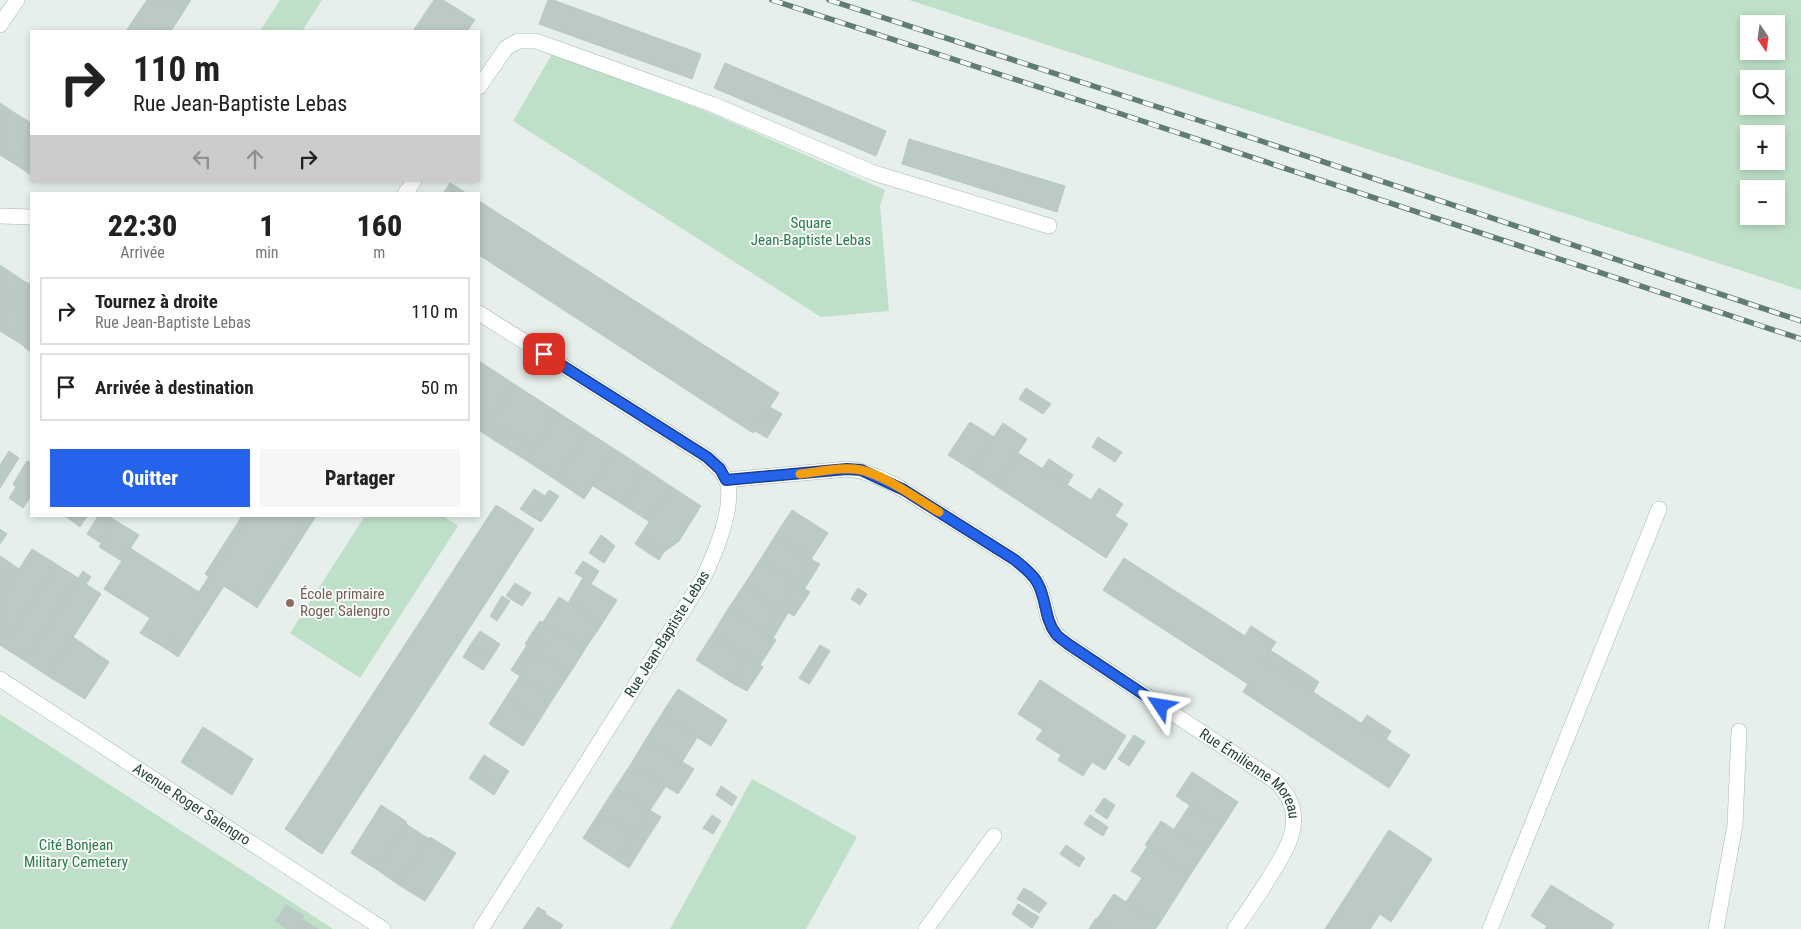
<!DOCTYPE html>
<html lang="fr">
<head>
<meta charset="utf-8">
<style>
  body { margin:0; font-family:"Roboto Condensed",sans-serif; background:#f6f6f6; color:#222; height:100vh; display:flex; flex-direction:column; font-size:19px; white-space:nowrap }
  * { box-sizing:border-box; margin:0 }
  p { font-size:16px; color:#767676 }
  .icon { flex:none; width:28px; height:28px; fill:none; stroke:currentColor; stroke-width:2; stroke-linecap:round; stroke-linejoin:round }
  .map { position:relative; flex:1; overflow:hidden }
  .panel { position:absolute; left:30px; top:192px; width:450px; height:325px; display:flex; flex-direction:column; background:#fff; border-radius:0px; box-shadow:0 2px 8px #0003 }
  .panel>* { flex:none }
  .guide { position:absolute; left:30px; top:30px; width:450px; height:152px; border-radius:0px; box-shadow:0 2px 8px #0003; background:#fff; color:#222; overflow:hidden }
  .needle { width:32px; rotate:167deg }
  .controls { position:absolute; left:1740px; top:15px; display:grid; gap:10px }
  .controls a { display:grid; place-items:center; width:45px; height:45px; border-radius:0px; background:#fff; box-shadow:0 2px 8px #0003; font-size:25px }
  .pin { position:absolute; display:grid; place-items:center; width:42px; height:42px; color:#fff; margin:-21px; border-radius:10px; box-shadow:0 2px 8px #0006 }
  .me { position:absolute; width:55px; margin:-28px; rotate:303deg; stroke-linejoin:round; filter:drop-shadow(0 0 4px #0008) }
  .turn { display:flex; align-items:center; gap:18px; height:105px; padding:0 20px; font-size:22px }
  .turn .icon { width:65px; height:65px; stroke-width:2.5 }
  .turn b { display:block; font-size:35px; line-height:42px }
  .lanes { display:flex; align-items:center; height:48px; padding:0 20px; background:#0003; justify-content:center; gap:25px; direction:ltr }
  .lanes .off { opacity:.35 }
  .eta { display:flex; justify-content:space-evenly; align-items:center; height:85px; text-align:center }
  .eta b { font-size:30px; font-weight:800; line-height:35px }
  .action { display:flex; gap:10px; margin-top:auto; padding:10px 20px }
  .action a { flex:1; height:58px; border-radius:0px; background:#2563eb; color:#fff; font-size:20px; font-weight:800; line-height:58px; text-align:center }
  .action a+a { background:#f6f6f6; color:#222 }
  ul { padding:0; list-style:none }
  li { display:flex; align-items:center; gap:15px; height:68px; margin:0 10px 8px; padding:0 10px; border:2px solid #e0e0e0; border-radius:0px }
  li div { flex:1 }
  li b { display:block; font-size:19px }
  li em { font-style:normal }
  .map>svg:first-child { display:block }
</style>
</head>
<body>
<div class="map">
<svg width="1801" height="929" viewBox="0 0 1801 929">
  <rect width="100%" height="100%" fill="#e6efeb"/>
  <!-- green -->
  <g fill="#bfe0c8" fill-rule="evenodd">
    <path d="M280,0H322L302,31H260Z"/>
    <path d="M909,0H1801V290ZM1749,24H1776V51H1749ZM1749,79H1776V106H1749ZM1749,134H1776V161H1749ZM1749,189H1776V216H1749Z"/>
    <path d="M552,54L713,114L885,190L880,206L889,311L821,317L513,121Z"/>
    <path d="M365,516H443L458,526L360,678L290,633Z"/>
    <path d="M0,714L301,908L333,929H0Z"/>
    <path d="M752,779L857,837L806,929H670Z"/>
  </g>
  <!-- building -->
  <g fill="#bbcac4" stroke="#b8c9c2">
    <path d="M147,0H191L171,31H126Z"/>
    <path d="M434,0H443L475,20L467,31H413Z"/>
    <path d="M548,0H553L701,54L692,79L539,24Z"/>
    <path d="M725,63L886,131L876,156L714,88Z"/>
    <path d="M0,103L12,111L0,129Z"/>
    <path d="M12,111L31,123V134L13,163L0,155V129Z"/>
    <path d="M31,134V175L13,163Z"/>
    <path d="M909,139L1065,186L1057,212L902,164Z"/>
    <path d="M450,183L468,194H443Z"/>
    <path d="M479,201L779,393L753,433L479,255Z"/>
    <path d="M0,265L24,281L0,320Z"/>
    <path d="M24,281L31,285V334L24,346L0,331V320Z"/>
    <path d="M31,334V352L24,347Z"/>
    <path d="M479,361L514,384L483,433L479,430Z"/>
    <path d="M514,384L559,413L535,449L505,430L497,442L483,433Z"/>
    <path d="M1026,388L1051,404L1043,414L1019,399Z"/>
    <path d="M770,407L782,414L767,438L755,431Z"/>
    <path d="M559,413L588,432L556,480L527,461Z"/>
    <path d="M970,422L994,437L972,470L948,455Z"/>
    <path d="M1003,423L1027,439L996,486L972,470Z"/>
    <path d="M505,430L535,449L527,461L497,442Z"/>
    <path d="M588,432L616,450L584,499L556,480Z"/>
    <path d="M1098,437L1122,452L1115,462L1092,447Z"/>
    <path d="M616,450L645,469L622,504L593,486Z"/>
    <path d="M9,451L19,458L0,488V465Z"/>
    <path d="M1018,453L1091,500L1099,488L1123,504L1115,516L1128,524L1106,558L996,486Z"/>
    <path d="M1049,459L1073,475L1067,485L1042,469Z"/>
    <path d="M27,461L31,463V496L23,508L9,498L16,487L13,484Z"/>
    <path d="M645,469L672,487L650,522L622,504Z"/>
    <path d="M672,487L701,506L679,541L664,552L640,536Z"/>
    <path d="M534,489L545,496L531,516L520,509Z"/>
    <path d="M549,490L559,496L541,522L531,516Z"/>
    <path d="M496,505L534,529L322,854L285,829Z"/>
    <path d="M792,510L828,533L811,559L775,536Z"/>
    <path d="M65,516H87L80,527Z"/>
    <path d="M98,516H109L116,521L101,543L87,534Z"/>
    <path d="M242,516H248L209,577L205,574Z"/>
    <path d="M248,516H310L253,605L224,586L184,648L170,639L165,648L140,633L150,618L104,589L130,548L199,592Z"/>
    <path d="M310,516H316L257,608L253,605Z"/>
    <path d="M116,521L139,535L122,561L99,547Z"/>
    <path d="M0,529L7,534L0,544Z"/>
    <path d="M601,535L615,546L604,563L589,553Z"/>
    <path d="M640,536L664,552L659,560L635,544Z"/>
    <path d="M775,536L811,559L796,583L760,560Z"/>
    <path d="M32,549L56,564L3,647L0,645V598Z"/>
    <path d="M0,556L19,569L0,598Z"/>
    <path d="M1124,558L1245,636L1251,626L1276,642L1264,660L1410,755L1389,788L1243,692L1248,684L1103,590Z"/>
    <path d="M811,559L820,564L805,588L796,583Z"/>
    <path d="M760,560L796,583L780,608L744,585Z"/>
    <path d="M583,561L599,571L591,584L617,600L602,624L568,603L583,578L575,573Z"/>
    <path d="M56,564L78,578L25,661L3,647Z"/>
    <path d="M83,571L91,577L86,584L101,594L48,676L25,661Z"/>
    <path d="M515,583L531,593L522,606L506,596Z"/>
    <path d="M796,583L810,592L794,616L780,608Z"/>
    <path d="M744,585L780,608L764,632L728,609Z"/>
    <path d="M858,588L867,594L860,605L851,599Z"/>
    <path d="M502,596L510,601L497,621L490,616Z"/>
    <path d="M559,597L602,624L585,649L543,622Z"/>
    <path d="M780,608L788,613L773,638L764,632Z"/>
    <path d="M728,609L776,640L760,665L712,635Z"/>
    <path d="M540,621L585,649L570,673L536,651L544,640L532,633Z"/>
    <path d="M480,631L500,644L491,658L471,644Z"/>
    <path d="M532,633L544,640L536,651L525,644Z"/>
    <path d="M712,635L748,657L732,683L696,660Z"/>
    <path d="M73,637L109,662L85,699L48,676Z"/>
    <path d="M170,639L184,648L178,657L165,648Z"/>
    <path d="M471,644L491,658L483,670L463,657Z"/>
    <path d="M527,645L536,651L520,676L511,670Z"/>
    <path d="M820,645L830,651L820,667L810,661Z"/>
    <path d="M1270,650L1295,666L1288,676L1264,660Z"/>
    <path d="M536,651L570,673L554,697L520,676Z"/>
    <path d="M748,657L763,667L747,691L732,683Z"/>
    <path d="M810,661L820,667L809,684L799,678Z"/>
    <path d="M1295,666L1319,682L1313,692L1288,676Z"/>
    <path d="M520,676L554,697L539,721L505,699Z"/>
    <path d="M1040,680L1126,736L1105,770L1092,762L1083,776L1058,760L1061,755L1036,739L1043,730L1018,714Z"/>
    <path d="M678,689L727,720L711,746L661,715Z"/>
    <path d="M505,699L539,721L523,746L489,724Z"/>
    <path d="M661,715L697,738L682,762L646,739Z"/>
    <path d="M1367,715L1391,731L1386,740L1361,724Z"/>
    <path d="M203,727L253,759L232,795L181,762Z"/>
    <path d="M1134,735L1145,742L1129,766L1118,759Z"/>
    <path d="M646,739L694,769L678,794L631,764Z"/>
    <path d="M484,755L509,771L500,785L475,769Z"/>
    <path d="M631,764L666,786L650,810L615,788Z"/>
    <path d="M475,769L500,785L494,795L469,778Z"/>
    <path d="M1192,772L1238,802L1222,827L1176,796Z"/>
    <path d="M721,786L737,797L732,806L716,795Z"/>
    <path d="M615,788L650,810L634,835L599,813Z"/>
    <path d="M1104,798L1115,805L1107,819L1095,811Z"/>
    <path d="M381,805L407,822L376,869L351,853Z"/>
    <path d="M1190,805L1222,827L1206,851L1174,829Z"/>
    <path d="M650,810L661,817L645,842L634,835Z"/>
    <path d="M599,813L634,835L618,861L583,838Z"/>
    <path d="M712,815L721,821L713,834L703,828Z"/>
    <path d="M1090,815L1108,827L1103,836L1084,824Z"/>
    <path d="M1161,821L1206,851L1190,875L1145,845Z"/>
    <path d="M406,824L429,839L399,885L376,869Z"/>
    <path d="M1389,830L1432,859L1391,922L1380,914L1370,929H1325Z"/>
    <path d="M634,835L645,842L629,868L618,861Z"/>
    <path d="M430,837L456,853L425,901L399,885Z"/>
    <path d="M1066,845L1085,858L1079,867L1060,854Z"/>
    <path d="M1147,847L1190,875L1159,924L1126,902L1142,878L1131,871Z"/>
    <path d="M1551,885L1614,924L1611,929H1545L1547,926L1531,916Z"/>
    <path d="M1024,888L1031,892L1024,903L1017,899Z"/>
    <path d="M1031,892L1047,903L1039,913L1024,903Z"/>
    <path d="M1114,894L1159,924L1155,929H1113L1097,919Z"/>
    <path d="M1018,904L1039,917L1032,928L1012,914Z"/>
    <path d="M286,905L304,916L302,919L318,929H287L276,921Z"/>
    <path d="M538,907L546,912L545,914L563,925L560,929H523Z"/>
    <path d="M1096,918L1097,919L1113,929H1089Z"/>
  </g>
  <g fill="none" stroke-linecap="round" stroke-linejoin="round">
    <!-- lane casing -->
    <g stroke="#a8b8b2" stroke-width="16">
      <g id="lane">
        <path d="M479,87L506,48L518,41H536L714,105L874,173L1049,226"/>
        <path d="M405,194L414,181"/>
        <path d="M926,929L994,836"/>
        <path d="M1490,929L1659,509"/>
        <path d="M1716,929L1735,825L1739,731"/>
      </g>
    </g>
    <!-- street casing -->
    <g stroke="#a8b8b2" stroke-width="16">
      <g id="street">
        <path d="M0,25L17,0"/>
        <path d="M0,216L31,217"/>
        <path d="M479,313L707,457C714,464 723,471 727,481C735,508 714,555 703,579L481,929"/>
        <path id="s1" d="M726,480L847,469C881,472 911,495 940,513C965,528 990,544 1015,560C1023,567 1032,573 1037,582C1047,599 1044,619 1056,634C1060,638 1065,641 1068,644L1275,781C1310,814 1289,847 1267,881C1257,897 1246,913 1235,929"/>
      </g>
    </g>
    <!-- secondary casing -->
    <g stroke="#a4bbb3" stroke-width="16">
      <g id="secondary">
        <path id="s2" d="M0,679L383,929"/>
      </g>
    </g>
    <!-- lane -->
    <use href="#lane" stroke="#fff" stroke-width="15"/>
    <!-- street -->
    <use href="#street" stroke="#fff" stroke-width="15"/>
    <!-- secondary -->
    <use href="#secondary" stroke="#fff" stroke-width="15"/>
    <!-- rail casing -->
    <g stroke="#5f7d75" stroke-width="5.5">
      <g id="rail">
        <path d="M772,0L1106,109L1801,339"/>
        <path d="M829,0L1207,123L1801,321"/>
      </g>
    </g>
    <!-- rail -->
    <use href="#rail" stroke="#f7fbf9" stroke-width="4" stroke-dasharray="11" stroke-linecap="butt"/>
  </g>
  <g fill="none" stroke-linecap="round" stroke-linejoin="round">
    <!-- route casing -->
    <g stroke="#184099" stroke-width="12">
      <path id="route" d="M544,354L707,457L720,469L726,480L847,469L861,470L904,490L1015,560C1023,567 1032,573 1037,582C1047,599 1044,619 1056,634C1059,638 1065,641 1068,644L1161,706"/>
    </g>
    <!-- route -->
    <use href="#route" stroke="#2563eb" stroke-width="9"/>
    <!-- slow -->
    <path stroke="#f59e0b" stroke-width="9" d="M800,474C819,472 842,466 861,470C886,476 917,499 939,512"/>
  </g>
  <!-- markers -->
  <circle fill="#8d6e63" stroke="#f7fbf9" stroke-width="2" cx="290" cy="603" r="5"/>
  <g text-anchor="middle" stroke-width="4" stroke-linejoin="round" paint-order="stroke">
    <!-- park labels -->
    <g font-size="15" fill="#2d7a4b" stroke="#f7fbf9">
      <text x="811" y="228">Square<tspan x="811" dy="17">Jean-Baptiste Lebas</tspan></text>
      <text x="76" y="850">Cité Bonjean<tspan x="76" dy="17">Military Cemetery</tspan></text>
    </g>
    <!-- education labels -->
    <g font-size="15" fill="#785e54" stroke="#f7fbf9" text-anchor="start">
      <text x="300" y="599">École primaire<tspan x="300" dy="17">Roger Salengro</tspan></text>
    </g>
    <!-- street labels -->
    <g font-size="15" fill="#24423a" stroke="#f7fbf9">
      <text transform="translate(667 634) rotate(-58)" y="5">Rue Jean-Baptiste Lebas</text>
      <text dy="5" stroke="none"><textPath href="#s1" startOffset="642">Rue Émilienne Moreau</textPath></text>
      <text dy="5" stroke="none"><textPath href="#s2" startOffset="229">Avenue Roger Salengro</textPath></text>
    </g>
  </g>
</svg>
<div class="controls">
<a><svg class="needle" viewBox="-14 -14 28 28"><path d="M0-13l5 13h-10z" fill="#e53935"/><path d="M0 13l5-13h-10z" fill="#767676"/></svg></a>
<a><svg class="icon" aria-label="search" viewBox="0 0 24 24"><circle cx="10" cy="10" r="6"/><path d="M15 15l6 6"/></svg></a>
<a>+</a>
<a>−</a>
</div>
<div class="pin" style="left:544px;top:354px;background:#d93025"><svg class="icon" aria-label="arrive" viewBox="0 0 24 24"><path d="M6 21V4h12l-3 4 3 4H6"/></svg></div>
<svg class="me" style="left:1161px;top:706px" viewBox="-20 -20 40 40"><path d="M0-17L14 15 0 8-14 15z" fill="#2563eb" stroke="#fff" stroke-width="4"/></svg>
<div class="guide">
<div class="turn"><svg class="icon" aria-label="right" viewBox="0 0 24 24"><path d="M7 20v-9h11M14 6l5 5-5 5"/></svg><div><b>110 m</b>Rue Jean-Baptiste Lebas</div></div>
<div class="lanes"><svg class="icon off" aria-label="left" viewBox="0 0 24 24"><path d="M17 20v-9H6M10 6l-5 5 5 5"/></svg><svg class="icon off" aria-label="ahead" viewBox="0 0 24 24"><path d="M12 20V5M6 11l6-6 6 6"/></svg><svg class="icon" aria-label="right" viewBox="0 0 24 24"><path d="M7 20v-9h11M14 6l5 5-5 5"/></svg></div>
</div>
<section class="panel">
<div class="eta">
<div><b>22:30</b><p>Arrivée</p></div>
<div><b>1</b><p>min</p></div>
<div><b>160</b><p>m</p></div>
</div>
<ul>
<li><svg class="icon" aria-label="right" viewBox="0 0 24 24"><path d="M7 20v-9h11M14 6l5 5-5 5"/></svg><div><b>Tournez à droite</b><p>Rue Jean-Baptiste Lebas</p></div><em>110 m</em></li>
<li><svg class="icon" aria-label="arrive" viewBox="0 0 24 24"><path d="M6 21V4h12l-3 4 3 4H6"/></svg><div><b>Arrivée à destination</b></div><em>50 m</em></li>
</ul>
<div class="action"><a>Quitter</a><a>Partager</a></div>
</section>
</div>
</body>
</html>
